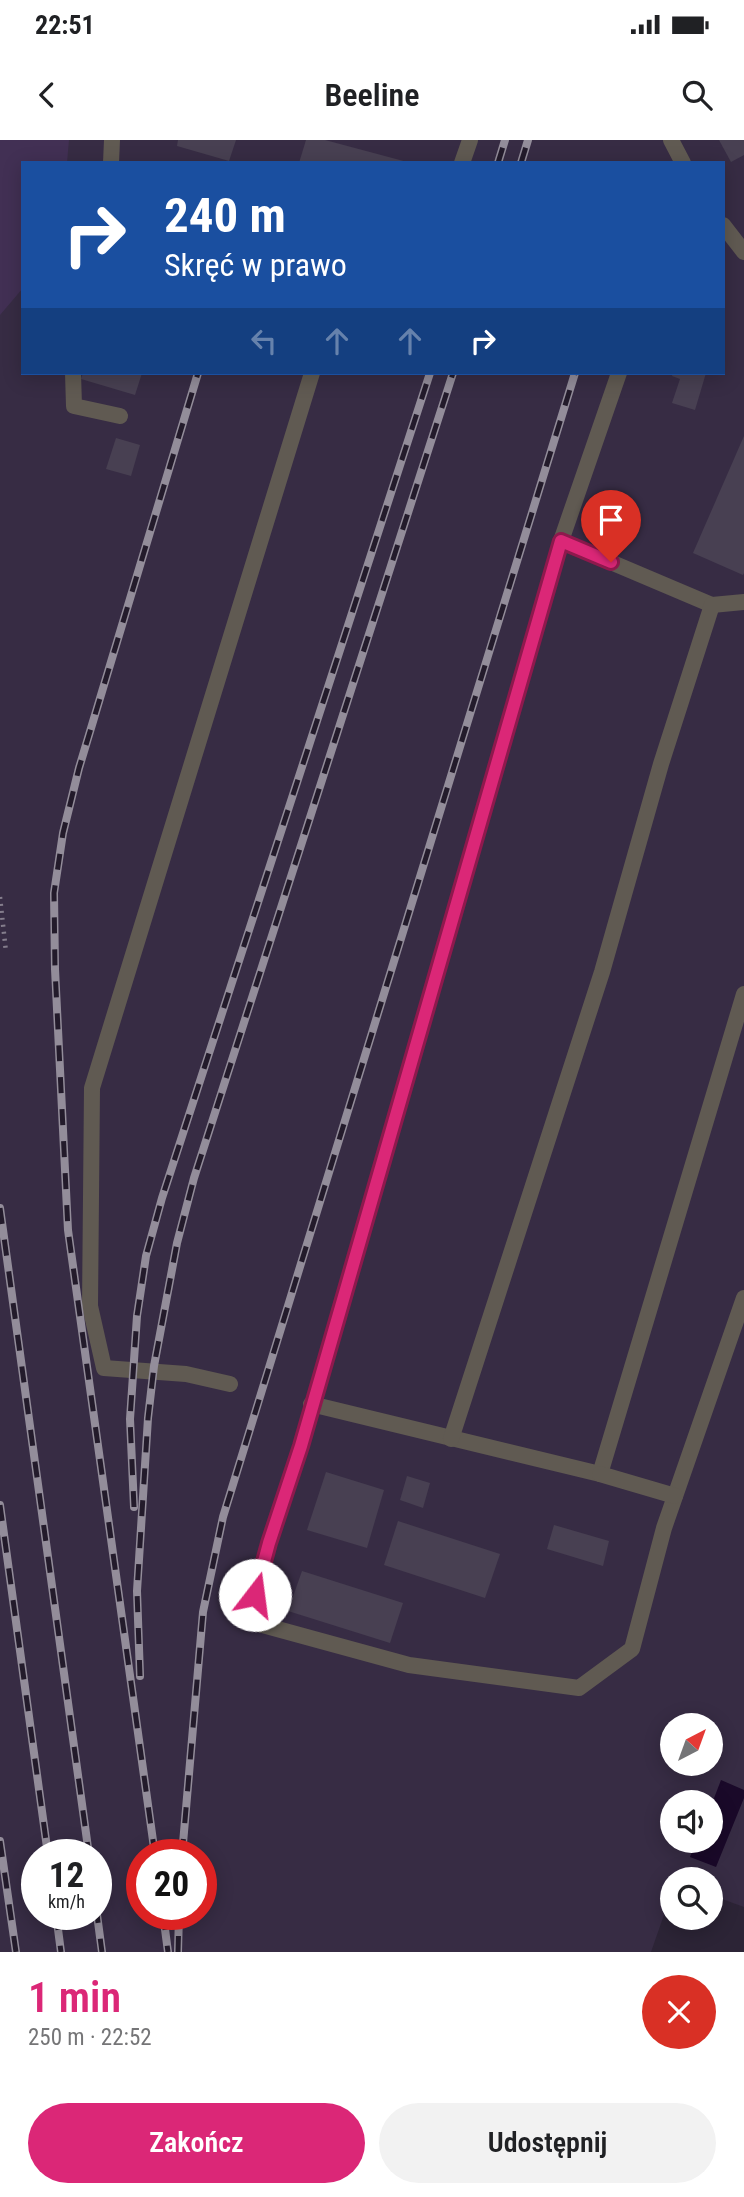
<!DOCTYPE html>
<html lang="pl">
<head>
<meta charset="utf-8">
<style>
  body { margin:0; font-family:"Roboto Condensed",sans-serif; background:#f2f2f2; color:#202124; height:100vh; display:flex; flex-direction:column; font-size:26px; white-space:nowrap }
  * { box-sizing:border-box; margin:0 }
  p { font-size:23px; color:#757577 }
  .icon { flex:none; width:38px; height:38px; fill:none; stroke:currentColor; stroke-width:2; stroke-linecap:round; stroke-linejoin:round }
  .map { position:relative; height:1812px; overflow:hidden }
  .side { display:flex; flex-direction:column; background:#fff; flex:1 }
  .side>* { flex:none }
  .banner { position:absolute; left:21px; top:21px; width:704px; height:214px; border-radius:0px; box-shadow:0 4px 18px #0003; background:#1a4fa0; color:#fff; overflow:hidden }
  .needle { width:46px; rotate:41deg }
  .tools { position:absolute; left:660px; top:1573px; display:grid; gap:14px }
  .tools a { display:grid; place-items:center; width:63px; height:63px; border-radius:50%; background:#fff; box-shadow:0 4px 18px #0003; font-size:35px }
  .speed { position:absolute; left:21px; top:1699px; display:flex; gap:14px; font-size:35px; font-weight:700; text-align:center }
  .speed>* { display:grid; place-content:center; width:91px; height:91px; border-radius:50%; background:#fff; box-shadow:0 4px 18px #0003; line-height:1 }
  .speed small { font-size:18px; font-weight:400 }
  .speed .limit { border:10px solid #d22; background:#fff; color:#111 }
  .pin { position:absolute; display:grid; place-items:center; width:60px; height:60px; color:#fff; margin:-72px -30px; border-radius:50% 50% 50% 0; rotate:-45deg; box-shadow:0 0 7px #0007 }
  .pin .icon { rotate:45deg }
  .me { position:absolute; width:77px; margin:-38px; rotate:15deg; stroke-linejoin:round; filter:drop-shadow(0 0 5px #0008) }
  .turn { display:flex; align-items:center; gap:24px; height:147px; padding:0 28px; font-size:32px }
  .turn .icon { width:91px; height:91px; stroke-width:2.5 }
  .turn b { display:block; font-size:49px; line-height:60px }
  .lanes { display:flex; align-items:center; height:66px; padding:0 28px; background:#0003; justify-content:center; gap:35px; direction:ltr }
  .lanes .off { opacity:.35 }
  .round { display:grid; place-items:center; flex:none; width:74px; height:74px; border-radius:37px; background:#f2f2f2 }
  .head { display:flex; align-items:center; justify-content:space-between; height:119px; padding:0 28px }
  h1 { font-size:42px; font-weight:600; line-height:52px; color:#db2777 }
  .primary-button { display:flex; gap:14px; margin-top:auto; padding:14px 28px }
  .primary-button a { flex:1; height:80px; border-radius:42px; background:#db2777; color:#fff; font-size:28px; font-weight:600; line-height:80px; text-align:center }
  .primary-button a+a { background:#f2f2f2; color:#202124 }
  .status { display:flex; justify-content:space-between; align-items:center; height:49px; padding:0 35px; background:#fff; direction:ltr }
  .status svg { height:19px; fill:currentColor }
  header { display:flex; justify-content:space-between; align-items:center; height:91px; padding:0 28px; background:#fff; font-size:32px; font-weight:600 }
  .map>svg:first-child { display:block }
</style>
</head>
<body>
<div class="status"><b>22:51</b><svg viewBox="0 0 49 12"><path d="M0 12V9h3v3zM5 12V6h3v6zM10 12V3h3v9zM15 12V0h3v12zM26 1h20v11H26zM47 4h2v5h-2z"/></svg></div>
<header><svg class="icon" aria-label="back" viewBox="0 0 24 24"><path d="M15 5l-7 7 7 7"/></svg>Beeline<svg class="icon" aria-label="search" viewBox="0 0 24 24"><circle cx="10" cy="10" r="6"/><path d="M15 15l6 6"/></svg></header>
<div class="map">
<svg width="744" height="1812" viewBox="0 0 744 1812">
  <rect width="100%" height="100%" fill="#2c2436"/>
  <!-- built -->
  <path fill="#372c44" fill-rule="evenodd" d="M0,0H744V1767L711,1755L710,1740H672V1752L651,1812H0ZM23,23H723V233H23ZM672,1586H710V1624H672ZM672,1662H710V1701H672ZM37,1715H96V1774H37ZM142,1715H201V1774H142Z"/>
  <!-- green -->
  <path fill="#423054" d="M0,0H69L67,23H23V148L0,175Z"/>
  <!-- water -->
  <path fill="#1a0929" d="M721,1640L744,1650V1658L716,1727L690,1717L696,1701H710L711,1666Z"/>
  <!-- building -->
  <g fill="#484052">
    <path d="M178,0H236L229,21L177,6Z"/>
    <path d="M306,0H325L411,23H299Z"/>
    <path d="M719,0H744V15L731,22Z"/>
    <path d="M83,233H142L135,255L81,239Z"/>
    <path d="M673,233H706L695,270L672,263L680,239L672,236Z"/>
    <path d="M744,296V433L743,435L693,413Z"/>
    <path d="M116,298L140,305L131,336L106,329Z"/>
    <path d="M326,1332L384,1350L367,1408L307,1390Z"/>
    <path d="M407,1336L430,1343L423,1368L400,1360Z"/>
    <path d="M398,1381L500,1414L485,1458L384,1425Z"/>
    <path d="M554,1385L609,1401L603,1426L547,1409Z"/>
    <path d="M302,1431L403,1463L390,1503L288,1471Z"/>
  </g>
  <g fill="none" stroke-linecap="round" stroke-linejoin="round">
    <!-- path -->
    <path stroke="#847d8c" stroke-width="4.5" stroke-dasharray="2 5" stroke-linecap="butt" d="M0,757L6,812"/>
    <!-- lane -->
    <g stroke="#605a52" stroke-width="16">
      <path d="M671,0L683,23"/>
      <path d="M111,23L112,0"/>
      <path d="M462,23L470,0"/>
      <path d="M723,85L744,112"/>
      <path d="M73,233L74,266L120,276"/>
      <path d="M619,233L561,401L301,1306L269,1403L248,1481L409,1525L579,1548L632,1509L664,1388L744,1158"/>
      <path d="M561,401L712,465"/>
      <path d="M230,1244L186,1234L104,1228L90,1166L92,948L312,233"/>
      <path d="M311,1264L600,1334L744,854"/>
      <path d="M451,1299L602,832L661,624L712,465L744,462"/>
      <path d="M600,1334L675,1356"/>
    </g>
    <!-- rail casing -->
    <g stroke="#938d9a" stroke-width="8">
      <g id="rail">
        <path d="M498,23L505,0"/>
        <path d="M521,23L528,0"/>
        <path d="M0,1068L89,1715"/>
        <path d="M0,1365L48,1715"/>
        <path d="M134,1367L130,1279L137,1176L146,1116L162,1058L430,233"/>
        <path d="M140,1536L137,1451L148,1278L154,1226L177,1103L194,1038L453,233"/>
        <path d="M0,1701L16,1812"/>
        <path d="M155,1715L68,1090L55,829L54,753L63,693L79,628L198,233"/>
        <path d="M182,1715L203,1472L223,1377L575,233"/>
        <path d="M96,1767L102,1812"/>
        <path d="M56,1774L61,1812"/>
        <path d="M163,1774L168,1812"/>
        <path d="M178,1812L179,1774"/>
      </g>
    </g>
    <!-- rail -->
    <use href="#rail" stroke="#231b2b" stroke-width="5" stroke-dasharray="16" stroke-linecap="butt"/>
  </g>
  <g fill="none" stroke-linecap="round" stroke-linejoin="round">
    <!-- route casing -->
    <g stroke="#8e194d" stroke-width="18">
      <path id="route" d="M255,1455L269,1403L301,1306L561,401L611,422"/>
    </g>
    <!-- route -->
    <use href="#route" stroke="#db2777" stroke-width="12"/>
  </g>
</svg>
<div class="tools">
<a><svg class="needle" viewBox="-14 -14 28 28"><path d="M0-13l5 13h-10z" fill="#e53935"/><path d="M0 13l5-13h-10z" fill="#757577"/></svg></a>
<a><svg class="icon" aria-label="sound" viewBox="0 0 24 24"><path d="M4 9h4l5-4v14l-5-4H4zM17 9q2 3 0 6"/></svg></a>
<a><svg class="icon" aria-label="search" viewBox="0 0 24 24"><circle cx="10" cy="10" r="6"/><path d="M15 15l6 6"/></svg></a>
</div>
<div class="speed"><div>12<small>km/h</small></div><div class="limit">20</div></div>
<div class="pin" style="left:611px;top:422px;background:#d93025"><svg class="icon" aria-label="arrive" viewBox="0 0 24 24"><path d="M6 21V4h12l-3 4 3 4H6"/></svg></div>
<svg class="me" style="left:255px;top:1455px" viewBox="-20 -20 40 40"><circle r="19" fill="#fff"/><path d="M0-13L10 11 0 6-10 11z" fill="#db2777"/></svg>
<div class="banner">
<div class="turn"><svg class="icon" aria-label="right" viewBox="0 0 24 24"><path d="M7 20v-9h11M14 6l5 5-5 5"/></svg><div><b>240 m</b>Skręć w prawo</div></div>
<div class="lanes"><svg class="icon off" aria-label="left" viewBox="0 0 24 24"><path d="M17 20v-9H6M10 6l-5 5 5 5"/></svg><svg class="icon off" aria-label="ahead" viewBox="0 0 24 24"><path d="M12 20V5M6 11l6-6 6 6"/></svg><svg class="icon off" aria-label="ahead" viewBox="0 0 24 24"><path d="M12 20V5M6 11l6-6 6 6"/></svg><svg class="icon" aria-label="right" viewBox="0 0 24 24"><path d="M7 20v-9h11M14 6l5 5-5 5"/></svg></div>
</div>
</div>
<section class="side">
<div class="head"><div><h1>1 min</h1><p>250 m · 22:52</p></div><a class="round" style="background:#d93025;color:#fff"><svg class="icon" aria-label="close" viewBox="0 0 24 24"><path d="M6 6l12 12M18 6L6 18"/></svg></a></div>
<div class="primary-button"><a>Zakończ</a><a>Udostępnij</a></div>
</section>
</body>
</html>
